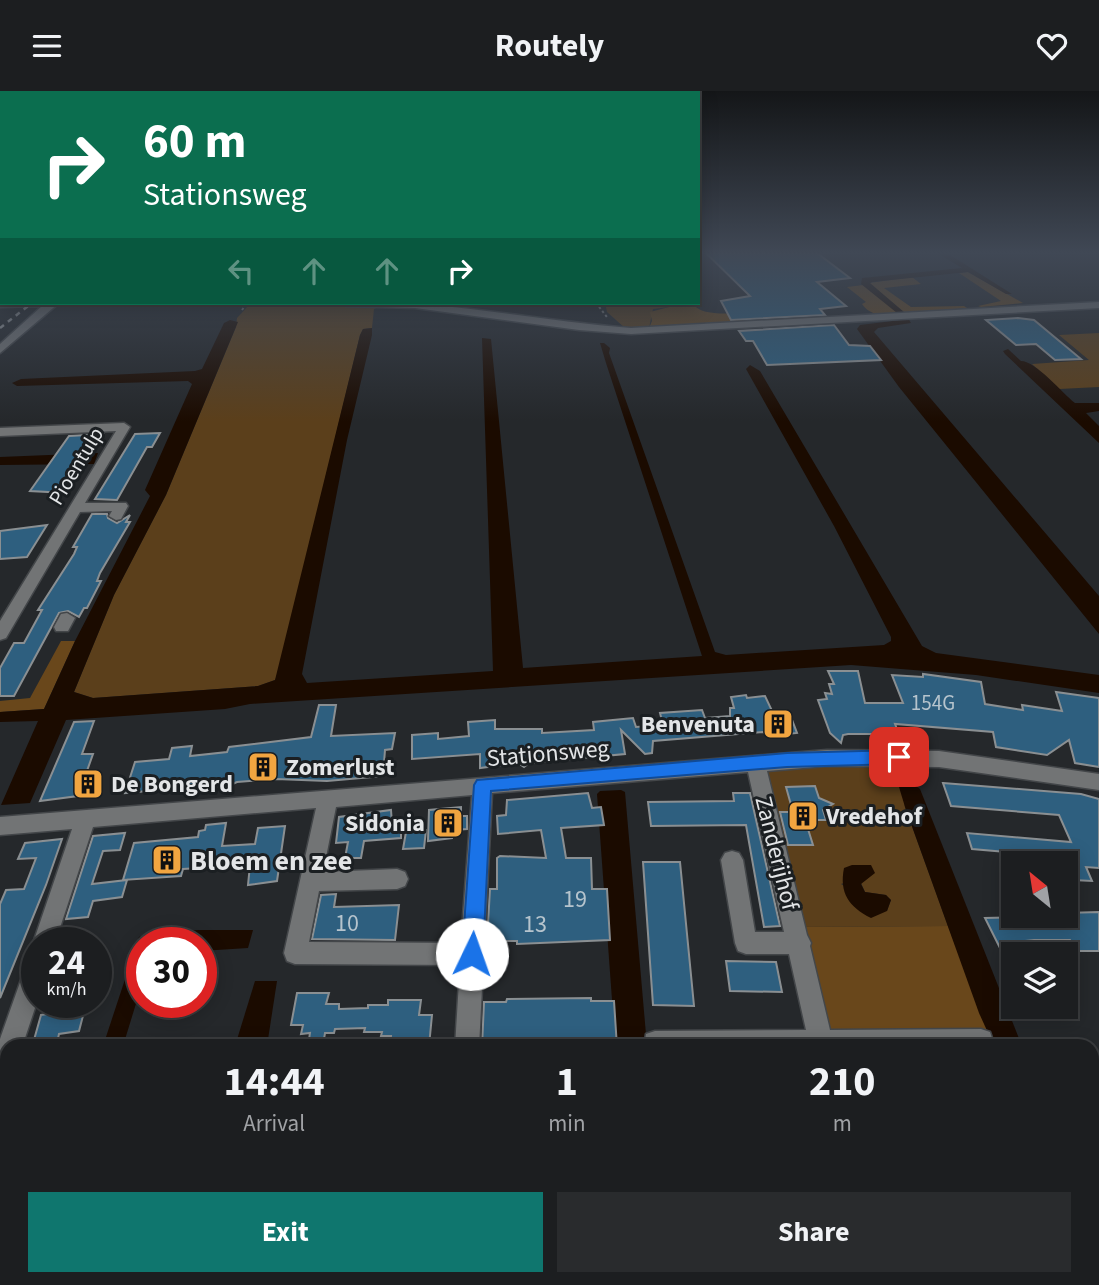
<!DOCTYPE html>
<html lang="en">
<head>
<meta charset="utf-8">
<style>
  body { margin:0; font-family:"Source Sans 3",sans-serif; background:#292b2d; color:#f1f3f6; height:100vh; display:flex; flex-direction:column; font-size:26px; white-space:nowrap }
  * { box-sizing:border-box; margin:0 }
  p { font-size:23px; color:#a0a2a5 }
  .icon { flex:none; width:38px; height:38px; fill:none; stroke:currentColor; stroke-width:2; stroke-linecap:round; stroke-linejoin:round }
  .map { position:relative; flex:1; overflow:hidden }
  .side { position:absolute; left:0px; top:948px; width:1099px; height:247px; display:flex; flex-direction:column; background:#1c1e20; border-radius:21px 21px 0 0; box-shadow:0 4px 18px #0003,0 0 0 2px #3a3c3e }
  .side>* { flex:none }
  .guide { position:absolute; left:0px; top:0px; width:700px; height:214px; box-shadow:0 4px 18px #0003,0 0 0 2px #3a3c3e; background:#0b6e4f; color:#fff; overflow:hidden }
  .needle { width:46px; rotate:330deg }
  .controls { position:absolute; left:1001px; top:760px; display:grid; gap:14px }
  .controls a { display:grid; place-items:center; width:77px; height:77px; border-radius:0px; background:#1c1e20; box-shadow:0 4px 18px #0003,0 0 0 2px #3a3c3e; font-size:35px }
  .speed { position:absolute; left:21px; top:836px; display:flex; gap:14px; font-size:35px; font-weight:700; text-align:center }
  .speed>* { display:grid; place-content:center; width:91px; height:91px; border-radius:50%; background:#1c1e20; box-shadow:0 4px 18px #0003,0 0 0 2px #3a3c3e; line-height:1 }
  .speed small { font-size:18px; font-weight:400 }
  .speed .limit { border:10px solid #d22; background:#fff; color:#111 }
  .pin { position:absolute; display:grid; place-items:center; width:60px; height:60px; color:#fff; margin:-30px; border-radius:14px; box-shadow:0 4px 10px #0006 }
  .me { position:absolute; width:77px; margin:-38px; rotate:3deg; stroke-linejoin:round; filter:drop-shadow(0 0 5px #0008) }
  .turn { display:flex; align-items:center; gap:24px; height:147px; padding:0 28px; font-size:32px }
  .turn .icon { width:91px; height:91px; stroke-width:2.5 }
  .turn b { display:block; font-size:49px; line-height:60px }
  .lanes { display:flex; align-items:center; height:66px; padding:0 28px; background:#0003; justify-content:center; gap:35px; direction:ltr }
  .lanes .off { opacity:.35 }
  .eta { display:flex; justify-content:space-evenly; align-items:center; height:119px; text-align:center }
  .eta b { font-size:42px; font-weight:700; line-height:49px }
  .button { display:flex; gap:14px; margin-top:auto; padding:14px 28px }
  .button a { flex:1; height:80px; border-radius:0px; background:#0f766e; color:#fff; font-size:28px; font-weight:700; line-height:80px; text-align:center }
  .button a+a { background:#292b2d; color:#f1f3f6 }
  header { display:flex; justify-content:space-between; align-items:center; height:91px; padding:0 28px; background:#1c1e20; font-size:32px; font-weight:700 }
  .map>svg:first-child { display:block }
</style>
</head>
<body>
<header><svg class="icon" aria-label="menu" viewBox="0 0 24 24"><path d="M4 6h16M4 12h16M4 18h16"/></svg>Routely<svg class="icon" aria-label="heart" viewBox="0 0 24 24"><path d="M12 20l-8-8c-3-5 5-10 8-4 3-6 11-1 8 4z"/></svg></header>
<div class="map">
<svg width="1099" height="1194" viewBox="0 0 1099 1194">
  <rect width="100%" height="100%" fill="#25282b"/>
  <!-- green -->
  <g fill="#5b3f1b" fill-rule="evenodd">
    <path d="M651,212H667L669,216L653,218L649,237H625L607,221L606,216Z"/>
    <path d="M250,213L382,214L374,218L372,237L363,238L360,244L278,583L275,589L258,595L93,607L74,601L114,504L166,404L236,236L237,227Z"/>
    <path d="M1099,242V296L1059,298L1032,273L1089,269L1059,244Z"/>
    <path d="M906,672L908,694H902L905,716L948,835L797,836L772,719L766,674ZM874,782L861,792L865,801L886,804L891,809L887,820L841,793Z"/>
  </g>
  <!-- forest -->
  <g fill="#69471b">
    <path d="M968,181L1023,212L981,216L978,215L1001,210L959,182Z"/>
    <path d="M912,186L921,193L884,197L911,216L964,215L967,217L905,222L869,192Z"/>
    <path d="M863,194L900,223C885,224 871,226 862,213L866,211L847,196Z"/>
    <path d="M667,212H691C708,230 732,216 752,229L649,237L652,230L650,221L669,216Z"/>
    <path d="M61,550H75L44,618L0,621V610L30,607Z"/>
    <path d="M948,835L994,955H830L797,836Z"/>
  </g>
  <!-- water -->
  <g fill="#1b0b00">
    <path d="M937,162H947L1012,203H1006L968,181L872,191L870,192L905,222L911,232L878,237L874,241L1099,505V543L899,296L857,238L860,234L901,229L902,226L861,193L862,187L962,177Z"/>
    <path d="M230,229L238,231L166,404L114,504L74,601L93,607L258,595L275,589L360,244L363,238L372,237V244L347,349L302,583L307,592L493,580L482,247L491,248L523,577L702,565L606,272L600,252H604L610,257L609,262L715,561L726,564L884,554L891,550V546L834,435L746,278L750,274L760,280L922,555L936,562L1099,584V602L976,584L851,574L250,613L225,618L66,629L30,712L1,714L38,630L0,631V621L44,618L75,550L150,405L145,399L192,293L188,290L17,295L12,292L21,288L195,280L202,278L224,232Z"/>
    <path d="M1008,258L1021,270C1036,270 1062,302 1075,312H1099V320L1086,322L1099,335V352L1005,263L1003,260Z"/>
    <path d="M98,362L94,373L0,374V366Z"/>
    <path d="M902,694L916,695L920,698L1022,955H994L979,922L905,716L899,696Z"/>
    <path d="M621,699L625,701L647,955H618L614,936L597,703L600,700Z"/>
    <path d="M852,774H871L875,782L861,793L865,801L886,804L891,809L887,820L871,827C849,816 839,802 844,777Z"/>
    <path d="M199,839H253L248,857L201,860V852H142V893L123,955H103L139,846L152,841Z"/>
    <path d="M255,890H277L267,955H235Z"/>
    <path d="M1092,1131L1099,1148V1194H1083L1081,1188H1092Z"/>
  </g>
  <!-- building -->
  <g fill="#2e5f7f" stroke="#8a8f92" stroke-width="2">
    <path d="M706,162H817L850,187L817,191L846,215L820,218L825,224L731,229L721,210L750,205Z"/>
    <path d="M1018,227L1034,229L1081,268L1055,269L1036,253L1016,254L986,229Z"/>
    <path d="M834,234L849,254L870,255L881,269L767,274L753,250H746L739,240Z"/>
    <path d="M160,342L152,356H147L117,409L95,408L135,343Z"/>
    <path d="M103,343L67,402L30,400L69,345Z"/>
    <path d="M92,423H107L108,427L117,432L130,424L126,431H130L100,482L97,490H101L87,517H84L79,526L68,520L59,522L14,605H0V577L14,552H24L42,519H38L74,463L77,456H73Z"/>
    <path d="M47,434L27,466L0,468V440Z"/>
    <path d="M828,580H858L865,612H903L892,584L923,586V583L981,591L985,613L1023,619L1022,614L1062,620L1056,601L1099,607V676L1075,672L1069,649L1047,664L996,656L993,641L895,633L899,643H848L843,644L841,652L830,642L818,609L827,608L825,602L832,603L829,593H834Z"/>
    <path d="M746,604L747,607L765,605L773,622L789,621L797,642L769,645L763,641L653,650L652,662L645,663L621,639L625,663L529,672L524,676L518,672L480,677V663L412,668V644L438,642V648L469,645L468,631L495,629V638H542V642L594,639L593,631L633,627L636,636L663,634L660,622L702,619L705,627L730,625V617H734L731,606Z"/>
    <path d="M319,614H336L331,645L395,642L392,658L385,659L383,685L327,690L276,688L237,691L226,696H193L125,702L135,671L169,668L172,657L192,655L190,665L227,661L229,656L311,646Z"/>
    <path d="M94,630L82,663H93L78,705L40,710L74,631Z"/>
    <path d="M943,692L1081,703L1099,708V777L1086,776L1092,790L1073,789L1063,766L972,758L967,742L1071,751L1059,724L951,715Z"/>
    <path d="M815,695L819,707L833,713L823,719L826,729H809L813,738H808L813,754H788L780,721H793L786,696Z"/>
    <path d="M588,702L592,717L601,716L604,734L561,737L566,767H591L592,798H607L610,849L517,853V850H487L490,798H497V767L500,765L546,767L541,739L498,743L497,725L506,724L507,709Z"/>
    <path d="M733,702H750L780,835L764,836L746,734L651,735L648,711L734,710Z"/>
    <path d="M461,716V725H467V738L453,739L452,747L428,750L429,719Z"/>
    <path d="M391,719L392,733L401,732V747L364,750L361,767H345L348,751L336,752L339,726Z"/>
    <path d="M226,732L222,755L255,753L258,737L285,735L277,790L248,794L250,774L183,778L181,785L123,789L134,752L198,746L199,740L205,739L206,734Z"/>
    <path d="M426,739L424,757L403,758L406,741Z"/>
    <path d="M125,742L120,759L103,760L92,793L127,789L122,806L93,810L88,826L66,828L93,745Z"/>
    <path d="M62,748L46,794L0,907V813L6,799L24,798L36,767L18,768L25,752Z"/>
    <path d="M643,771H680L694,915L653,914Z"/>
    <path d="M336,803L334,816L399,814L395,849L312,848L321,804Z"/>
    <path d="M1099,821V860H1077L1070,849H1034L1016,851L1021,863H1003L985,827L1023,826L1025,831L1061,829L1058,824H1066V822Z"/>
    <path d="M726,870L776,871L782,901L730,900Z"/>
    <path d="M297,902H329L326,913H339V918L368,917V914H388V909H421L419,924H432L429,955L390,956L391,945H381L382,941H364L365,937L335,938L334,942H325L323,954L308,955L310,942L301,943L303,934H291Z"/>
    <path d="M591,907V910H614L617,956H482L484,911H506L507,908Z"/>
    <path d="M85,917L79,940L59,943L56,956H32L41,924Z"/>
  </g>
  <g fill="none" stroke-linecap="round" stroke-linejoin="round">
    <!-- minor casing -->
    <g stroke="#434649" stroke-width="3">
      <g id="minor">
        <path d="M2,174V180L0,181V175Z"/>
        <path d="M0,210L2,212H59L0,262V253L42,215L0,216Z"/>
        <path d="M1099,211V217L631,243L579,239L415,217L346,215L341,212C438,207 534,230 631,237Z"/>
        <path d="M124,332L130,336L85,412H126L128,415L121,428L116,429L109,425L112,420L80,421L6,547L0,549V530L116,340L0,345V337Z"/>
        <path d="M67,522L75,527L68,540H56L54,536L61,523Z"/>
        <path d="M827,659L939,660L1099,683V699L939,676L827,675L767,680L807,844L811,852L810,855L830,939L981,938L990,941L993,950L991,956H644L646,943L655,940L806,939L789,863H746L738,860L735,852L721,769L725,762L732,760L739,762L743,769L755,841H784L748,681L492,702L479,956H455L460,874L295,873L287,870L284,862L316,717L93,736L55,852H37V860L33,852L72,738L0,744V726ZM472,704L461,852L309,851L319,800L397,798L405,795L408,788L405,781L397,778L323,781L336,716Z"/>
        <path d="M37,863V911L22,956H7V966L0,961V948L29,866Z"/>
      </g>
    </g>
    <!-- path -->
    <g stroke="#838588" stroke-width="2" stroke-dasharray="2.5 2.5" stroke-linecap="butt">
      <path d="M596,212L607,226"/>
      <path d="M242,219L247,212"/>
    </g>
    <!-- minor -->
    <use href="#minor" fill="#727475" fill-rule="evenodd"/>
    <!-- rail -->
    <path stroke="#95989a" stroke-width="2.5" stroke-dasharray="5 5" stroke-linecap="butt" d="M0,237L32,212"/>
  </g>
  <!-- sky -->
  <linearGradient id="sky" x2="0" y2="1"><stop stop-color="#141618"/><stop offset="0.49" stop-color="#404855"/><stop offset="1" stop-color="#404855" stop-opacity="0"/></linearGradient>
  <rect width="1099" height="330" fill="url(#sky)"/>
  <!-- route -->
  <path fill="#1a73e8" stroke="#114b97" stroke-width="2" d="M899,659L905,661L907,666L905,671L899,673L787,676L491,700L483,863L480,871L472,874L465,871L462,863L474,694L477,689L787,662Z"/>
  <!-- icons -->
  <defs>
    <g id="building-square" transform="scale(1.575)"><rect x="-9" y="-9" width="18" height="18" rx="4" fill="#f1a540" stroke="#1b1f22"/><path d="M-4-6H4V6H1V3H-1V6H-4ZM-2.5-4.3h1.7v1.8h-1.7ZM.8-4.3h1.7v1.8H.8ZM-2.5-1h1.7V.8h-1.7ZM.8-1h1.7V.8H.8Z" fill="#111"/></g>
  </defs>
  <g fill-rule="evenodd">
    <use href="#building-square" x="778" y="633"/>
    <use href="#building-square" x="263" y="676"/>
    <use href="#building-square" x="88" y="693"/>
    <use href="#building-square" x="803" y="725"/>
    <use href="#building-square" x="448" y="732"/>
    <use href="#building-square" x="167" y="769"/>
  </g>
  <g text-anchor="middle" stroke-width="6" stroke-linejoin="round" paint-order="stroke">
    <!-- far-street labels -->
    <g font-size="21" fill="#e3e5e7" stroke="#1b1f22">
      <text transform="translate(76 375) rotate(-59)" y="7">Pioentulp</text>
    </g>
    <!-- number labels -->
    <g font-size="21" fill="#b6c4cd">
      <text x="933" y="619">154G</text>
    </g>
    <!-- poi labels -->
    <g font-size="24" font-weight="bold" fill="#e3e5e7" stroke="#1b1f22" text-anchor="start">
      <text x="755" y="641" text-anchor="end">Benvenuta</text>
      <text x="286" y="684">Zomerlust</text>
      <text x="111" y="701">De Bongerd</text>
      <text x="826" y="733">Vredehof</text>
      <text x="425" y="740" text-anchor="end">Sidonia</text>
    </g>
    <!-- street labels -->
    <g font-size="24" fill="#e3e5e7" stroke="#1b1f22">
      <text transform="translate(548 662) rotate(-5)" y="8">Stationsweg</text>
      <text transform="translate(777 762) rotate(76)" y="8">Zanderijhof</text>
    </g>
    <!-- near-number labels -->
    <g font-size="24" fill="#b6c4cd">
      <text x="575" y="816">19</text>
      <text x="347" y="840">10</text>
      <text x="535" y="841">13</text>
    </g>
    <!-- near-poi labels -->
    <g font-size="28" font-weight="bold" fill="#e3e5e7" stroke="#1b1f22" text-anchor="start">
      <text x="190" y="779">Bloem en zee</text>
    </g>
  </g>
</svg>
<div class="controls">
<a><svg class="needle" viewBox="-14 -14 28 28"><path d="M0-13l5 13h-10z" fill="#e53935"/><path d="M0 13l5-13h-10z" fill="#a0a2a5"/></svg></a>
<a><svg class="icon" aria-label="layers" viewBox="0 0 24 24"><path d="M12 4l9 5-9 5-9-5zM3 14l9 5 9-5"/></svg></a>
</div>
<div class="speed"><div>24<small>km/h</small></div><div class="limit">30</div></div>
<div class="pin" style="left:899px;top:666px;background:#d93025"><svg class="icon" aria-label="arrive" viewBox="0 0 24 24"><path d="M6 21V4h12l-3 4 3 4H6"/></svg></div>
<svg class="me" style="left:472px;top:863px" viewBox="-20 -20 40 40"><circle r="19" fill="#fff"/><path d="M0-13L10 11 0 6-10 11z" fill="#1a73e8"/></svg>
<div class="guide">
<div class="turn"><svg class="icon" aria-label="right" viewBox="0 0 24 24"><path d="M7 20v-9h11M14 6l5 5-5 5"/></svg><div><b>60 m</b>Stationsweg</div></div>
<div class="lanes"><svg class="icon off" aria-label="left" viewBox="0 0 24 24"><path d="M17 20v-9H6M10 6l-5 5 5 5"/></svg><svg class="icon off" aria-label="ahead" viewBox="0 0 24 24"><path d="M12 20V5M6 11l6-6 6 6"/></svg><svg class="icon off" aria-label="ahead" viewBox="0 0 24 24"><path d="M12 20V5M6 11l6-6 6 6"/></svg><svg class="icon" aria-label="right" viewBox="0 0 24 24"><path d="M7 20v-9h11M14 6l5 5-5 5"/></svg></div>
</div>
<section class="side">
<div class="eta">
<div><b>14:44</b><p>Arrival</p></div>
<div><b>1</b><p>min</p></div>
<div><b>210</b><p>m</p></div>
</div>
<div class="button"><a>Exit</a><a>Share</a></div>
</section>
</div>
</body>
</html>
